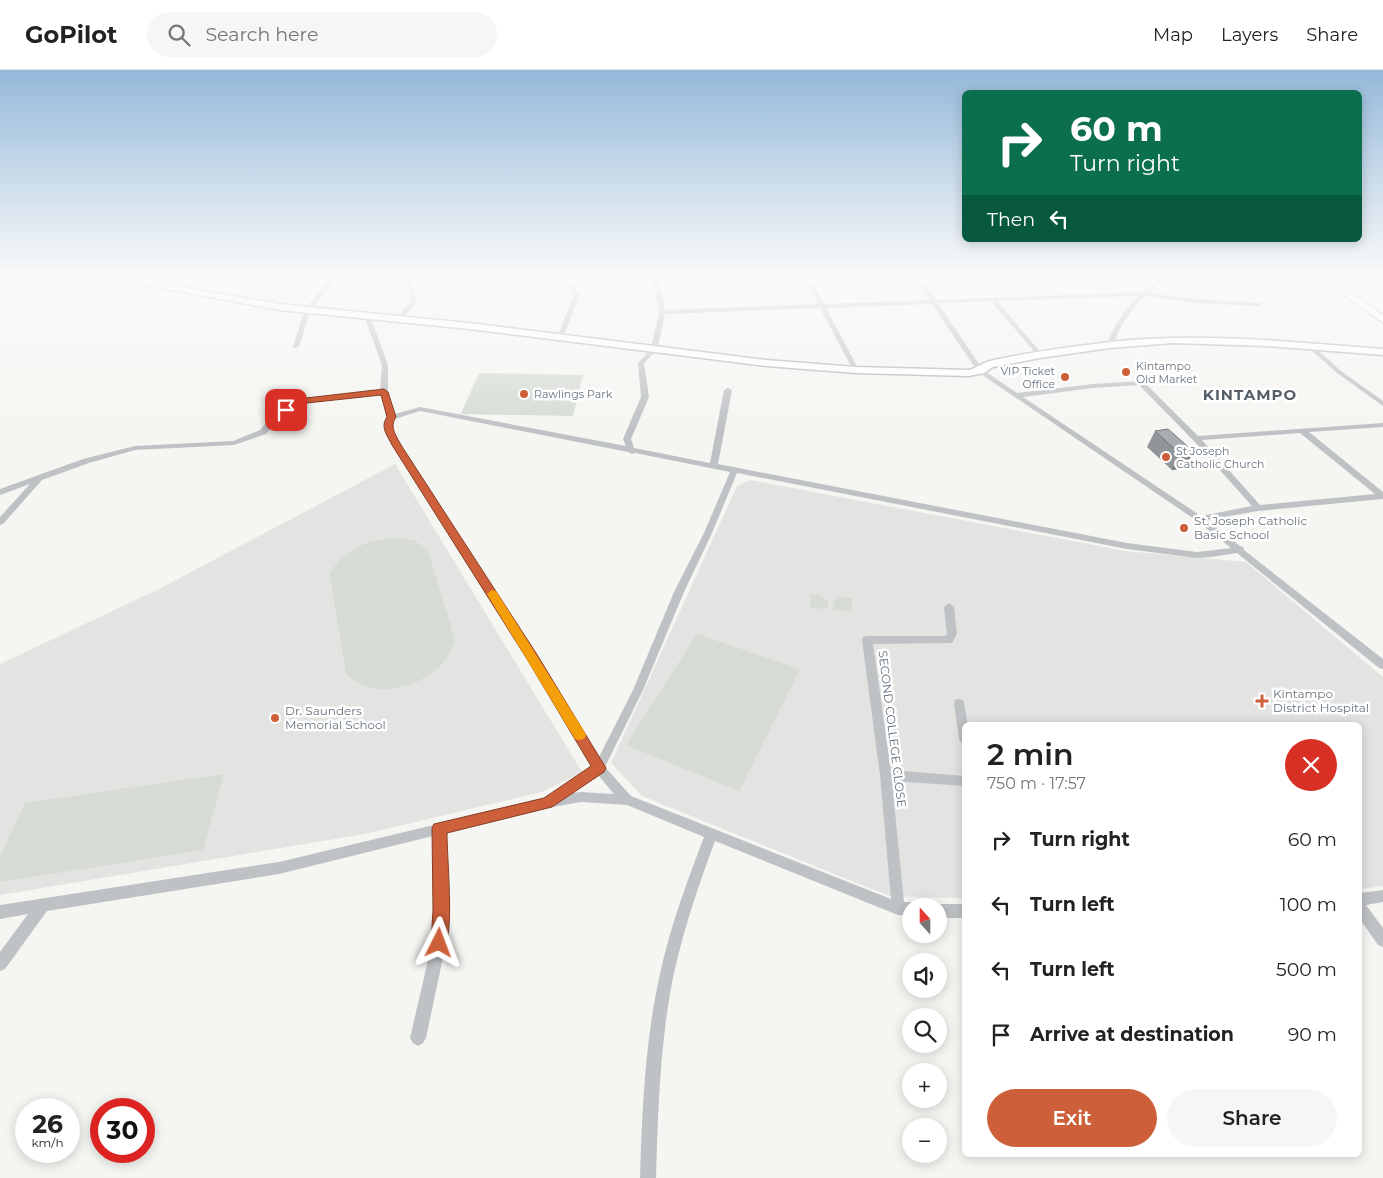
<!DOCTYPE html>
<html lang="en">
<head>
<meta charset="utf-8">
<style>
  body { margin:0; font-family:Montserrat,sans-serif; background:#f6f6f6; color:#222; height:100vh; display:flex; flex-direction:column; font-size:19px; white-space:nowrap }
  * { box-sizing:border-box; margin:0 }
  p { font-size:16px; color:#767676 }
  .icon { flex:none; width:28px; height:28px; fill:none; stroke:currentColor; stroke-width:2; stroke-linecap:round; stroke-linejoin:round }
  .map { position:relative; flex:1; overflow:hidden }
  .panel { position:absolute; left:962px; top:652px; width:400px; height:435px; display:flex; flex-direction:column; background:#fff; border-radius:8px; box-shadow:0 2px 12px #0003 }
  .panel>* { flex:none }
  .guide { position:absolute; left:962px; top:20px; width:400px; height:152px; border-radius:8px; box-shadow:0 2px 12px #0003; background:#0b6e4f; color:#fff; overflow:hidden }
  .needle { width:32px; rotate:339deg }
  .fabs { position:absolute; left:902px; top:828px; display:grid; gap:10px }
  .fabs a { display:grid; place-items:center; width:45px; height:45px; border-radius:50%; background:#fff; box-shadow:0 2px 12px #0003; font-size:25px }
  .speed { position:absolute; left:15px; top:1028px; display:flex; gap:10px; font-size:25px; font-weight:700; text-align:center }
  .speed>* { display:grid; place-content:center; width:65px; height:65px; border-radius:50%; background:#fff; box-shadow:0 2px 12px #0003; line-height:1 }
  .speed small { font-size:12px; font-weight:400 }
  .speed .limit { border:8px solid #d22; background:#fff; color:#111 }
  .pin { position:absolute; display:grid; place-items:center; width:42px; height:42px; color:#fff; margin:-21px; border-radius:10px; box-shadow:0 2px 8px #0006 }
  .me { position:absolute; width:55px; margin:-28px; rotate:3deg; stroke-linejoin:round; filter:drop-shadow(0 0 4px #0008) }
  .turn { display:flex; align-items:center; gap:18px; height:105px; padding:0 25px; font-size:22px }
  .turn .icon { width:65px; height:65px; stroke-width:2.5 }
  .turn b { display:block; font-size:35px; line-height:42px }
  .then { display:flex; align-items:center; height:48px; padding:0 25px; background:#0003; gap:10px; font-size:19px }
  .round { display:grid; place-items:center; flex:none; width:52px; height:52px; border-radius:26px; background:#f6f6f6 }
  .head { display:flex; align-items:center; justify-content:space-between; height:85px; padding:0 25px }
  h1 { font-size:30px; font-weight:600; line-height:38px }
  .primary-button { display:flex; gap:10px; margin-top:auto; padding:10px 25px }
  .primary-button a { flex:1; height:58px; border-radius:30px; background:#cd603a; color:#fff; font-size:20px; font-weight:600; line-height:58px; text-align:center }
  .primary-button a+a { background:#f6f6f6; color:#222 }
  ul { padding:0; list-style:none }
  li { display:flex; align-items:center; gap:15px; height:65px; padding:0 25px }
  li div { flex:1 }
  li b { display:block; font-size:19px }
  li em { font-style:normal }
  header { display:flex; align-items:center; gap:30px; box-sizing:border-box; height:70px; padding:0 25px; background:#fff; border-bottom:1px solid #e0e0e0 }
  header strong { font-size:24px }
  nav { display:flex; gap:28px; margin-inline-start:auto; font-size:18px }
  .search { width:350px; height:45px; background:#f6f6f6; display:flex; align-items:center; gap:12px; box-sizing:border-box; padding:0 18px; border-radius:28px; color:#767676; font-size:19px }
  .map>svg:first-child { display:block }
</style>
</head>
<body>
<header>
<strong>GoPilot</strong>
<div class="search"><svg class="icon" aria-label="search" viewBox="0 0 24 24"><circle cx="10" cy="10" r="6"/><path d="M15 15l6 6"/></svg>Search here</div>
<nav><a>Map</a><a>Layers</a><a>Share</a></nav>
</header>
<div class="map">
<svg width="1383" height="1108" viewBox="0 0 1383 1108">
  <rect width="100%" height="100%" fill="#f5f5f2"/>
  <!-- built -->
  <g fill="#e3e4e2">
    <path d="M395,394L582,702L542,722L365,764L0,825V594L159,519Z"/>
    <path d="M750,410L1125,481L1246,492L1383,607V816L1360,819V655H965V828L889,826L642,726L611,693L737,416Z"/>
  </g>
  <!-- green -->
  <g fill="#d6dbd4">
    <path d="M479,303L583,305L573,346L461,344Z"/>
    <path d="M395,468L415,471L428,481L455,570C445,612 376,637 346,603L330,507L331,501L339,491L357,477L372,471Z"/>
    <path d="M810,524L820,525L828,531V539L810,538Z"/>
    <path d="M841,527L852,528V541L833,540L834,531Z"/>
    <path d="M697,564L800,599L739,721L626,675Z"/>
    <path d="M224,704L203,780L0,812V786L25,733Z"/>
  </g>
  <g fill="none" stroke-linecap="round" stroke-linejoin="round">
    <!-- secondary casing -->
    <g stroke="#b1b5b9" stroke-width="3">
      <path id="secondary" d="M121,205H133L186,218L280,234L469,253L766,290L856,297L969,300C977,298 982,293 990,291C1028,282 1070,277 1110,272C1201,262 1292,272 1383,279V285L1267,276L1173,273L1110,278L1040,288L993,297L984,303L969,306L856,303L766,296L469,259L280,240L144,215Z"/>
    </g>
    <!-- trunk casing -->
    <g stroke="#b2b5b7" stroke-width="2">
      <path id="trunk" d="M1316,205H1328L1383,245V253Z"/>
    </g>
    <!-- minor -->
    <g fill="#bfc2c5" fill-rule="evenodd">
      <path d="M332,205H338L310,241L299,277L294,278L293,277L304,241Z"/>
      <path d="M408,205H414L413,212L417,231L401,250L399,251L396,249L411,231L407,212Z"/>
      <path d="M548,205C561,205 572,214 580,224L563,268L560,270L557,268L574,224L569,217Z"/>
      <path d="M652,205H658L665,240L818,234L803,205H809L824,234L930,230L913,205H919L936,230L1143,222L1164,205H1170L1149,223L1194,229L1261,233V235L1259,236L1194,233L1146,226C1130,240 1120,255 1113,275L1110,277L1107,275C1114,255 1124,240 1139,226L997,231L1042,284L1043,285L1040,287L1038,286L991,231L938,233L983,300L1017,323L1093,314L1160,310H1163V314L1147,315L1198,366L1383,353V357L1309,362L1383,422V429L1258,441L1207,450L1240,476L1243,477L1244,480L1383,589V599L1379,598L1237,483L1211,487L1197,488L1127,479L737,403L712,463L684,522L643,620L605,697L631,726L891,829L880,705L862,570L863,567L867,566H945L947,564L944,537L949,533L954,537L957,564L952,573L873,574L891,700L965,706V716L892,711L904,832H911L917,836H911V846L898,845L873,835L715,771C699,814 684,858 674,903C660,970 658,1040 656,1108H640C642,1040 645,971 660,904C670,857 687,812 704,767L627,735L581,732L547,738L445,763L448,840L446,873L426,968L423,973L418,976L413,973L410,968L432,873L434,840L433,766L279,804L47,841L5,899L0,901V882L28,844L0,849V835L279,792L546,728L592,696L480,512L392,375L385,358L388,347L381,324L308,333L289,342L277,351L266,364L234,375L135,380L89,393L42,410L3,454L0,455V447L30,414L0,425V419L83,389L135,376L233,371L260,360L271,347L283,338L303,329L380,320L382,295L364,246L367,244L370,246L388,295V322L395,344L420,337L626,376L623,369L641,327L638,293L651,279L659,242ZM932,234L978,302L1197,451L1231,478L1197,482L1127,473L718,394L732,320L728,318L724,320L710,393L634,378L631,369L649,327L644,293L657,280L665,244L820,238L853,300L856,302L859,300L826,238ZM1139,315L1193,370L1252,436L1201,446L1023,327L1093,318ZM420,341L628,382L632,384L635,383L730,402L704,463L674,522L633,620L599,687L486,508L400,375C396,366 390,358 395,349ZM1300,363L1375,424L1260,435L1202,370ZM598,705L614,724L581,722L571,723Z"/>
      <path d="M1308,275H1312L1341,301L1383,331V336L1337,303L1308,277Z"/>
      <path d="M959,629L963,630L964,633L968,655H965V674L961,672L959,669L954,633L955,630Z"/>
      <path d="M1383,820V832L1366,835L1383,858V877L1378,875L1360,849V823Z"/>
      <path d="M939,834H965V848H939V836H934Z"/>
    </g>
    <!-- secondary -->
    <use href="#secondary" fill="#fff" fill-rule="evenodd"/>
    <!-- trunk -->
    <use href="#trunk" fill="#fff" fill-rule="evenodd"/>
  </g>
  <!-- wall -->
  <path fill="#909598" d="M1155,361L1194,382L1185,398L1172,400L1147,377Z"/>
  <!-- shaded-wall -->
  <path fill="#75797c" d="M1194,382L1185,398L1172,400L1180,384Z"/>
  <!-- building -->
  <path fill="#a7adb1" stroke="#75797c" d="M1168,359L1194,382L1180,384L1155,361Z"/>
  <!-- sky -->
  <linearGradient id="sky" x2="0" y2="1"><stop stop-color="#95b9da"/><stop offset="0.57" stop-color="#fafaf9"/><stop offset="1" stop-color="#fafaf9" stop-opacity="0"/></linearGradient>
  <rect width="1383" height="360" fill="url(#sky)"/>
  <!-- route -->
  <path fill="#cd603a" stroke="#853e26" d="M384,319L388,322L396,347C389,357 396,365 401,375L536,583L606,698L604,702L552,737L447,763C447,789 454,857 445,878L439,881L434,878L431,873L433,840L432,758L434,754L544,728L591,696L527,589L392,375C387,365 380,357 387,347L381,325L307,333L286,342L281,340L306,328Z"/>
  <!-- slow -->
  <path fill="#f59e0b" d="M492,520L496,521L584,661L586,665L584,669L579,670L575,669L487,524Z"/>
  <!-- markers -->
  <g fill="#cd603a" stroke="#fff" stroke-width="2">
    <circle cx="1126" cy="302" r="5"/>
    <circle cx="1065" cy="307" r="5"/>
    <circle cx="524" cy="324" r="5"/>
    <circle cx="1166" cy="387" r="5"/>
    <circle cx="1184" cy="458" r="5"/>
    <path d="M1259.5 623.5h5v5h5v5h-5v5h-5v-5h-5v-5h5z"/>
    <circle cx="275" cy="648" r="5"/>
  </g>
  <g text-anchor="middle" stroke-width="5" stroke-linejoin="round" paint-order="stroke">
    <!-- far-poi labels -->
    <g font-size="11" fill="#68747f" stroke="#fff" text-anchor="start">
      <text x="1136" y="300">Kintampo<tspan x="1136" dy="13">Old Market</tspan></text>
      <text x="1055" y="305" text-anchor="end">VIP Ticket<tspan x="1055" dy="13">Office</tspan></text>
      <text x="534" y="328">Rawlings Park</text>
      <text x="1176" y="385">St Joseph<tspan x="1176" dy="13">Catholic Church</tspan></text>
    </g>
    <!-- poi labels -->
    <g font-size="12" fill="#68747f" stroke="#fff" text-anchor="start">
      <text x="1194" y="455">St. Joseph Catholic<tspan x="1194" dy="14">Basic School</tspan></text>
      <text x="1273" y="628">Kintampo<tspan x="1273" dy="14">District Hospital</tspan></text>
      <text x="285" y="645">Dr. Saunders<tspan x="285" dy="14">Memorial School</tspan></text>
    </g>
    <!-- street labels -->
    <g font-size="12" fill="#68747f" stroke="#fff">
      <text transform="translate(892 659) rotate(83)" y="4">SECOND COLLEGE CLOSE</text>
    </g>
    <!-- far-district labels -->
    <g font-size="15" font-weight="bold" letter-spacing="1" fill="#555e65" stroke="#fff">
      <text x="1250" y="330">KINTAMPO</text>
    </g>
  </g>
</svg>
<div class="fabs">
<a><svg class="needle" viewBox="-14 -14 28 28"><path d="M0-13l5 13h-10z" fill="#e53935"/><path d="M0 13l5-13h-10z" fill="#767676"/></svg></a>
<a><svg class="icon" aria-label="sound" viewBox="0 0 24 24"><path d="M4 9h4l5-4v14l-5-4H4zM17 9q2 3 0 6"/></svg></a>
<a><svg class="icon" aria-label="search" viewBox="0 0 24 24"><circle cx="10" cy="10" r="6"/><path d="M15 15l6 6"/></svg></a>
<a>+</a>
<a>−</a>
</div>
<div class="speed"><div>26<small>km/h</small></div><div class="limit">30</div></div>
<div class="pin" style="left:286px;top:340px;background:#d93025"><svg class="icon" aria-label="arrive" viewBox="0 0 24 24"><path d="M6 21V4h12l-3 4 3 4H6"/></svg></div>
<svg class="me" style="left:439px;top:873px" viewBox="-20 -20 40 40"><path d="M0-17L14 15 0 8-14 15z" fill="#cd603a" stroke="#fff" stroke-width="4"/></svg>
<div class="guide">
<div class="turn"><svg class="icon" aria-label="right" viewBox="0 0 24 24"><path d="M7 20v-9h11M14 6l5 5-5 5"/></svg><div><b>60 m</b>Turn right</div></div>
<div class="then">Then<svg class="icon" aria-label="left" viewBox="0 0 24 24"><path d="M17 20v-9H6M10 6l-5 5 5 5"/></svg></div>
</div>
<section class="panel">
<div class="head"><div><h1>2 min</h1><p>750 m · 17:57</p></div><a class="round" style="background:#d93025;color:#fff"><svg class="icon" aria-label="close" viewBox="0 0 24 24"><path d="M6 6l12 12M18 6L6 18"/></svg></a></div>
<ul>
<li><svg class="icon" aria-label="right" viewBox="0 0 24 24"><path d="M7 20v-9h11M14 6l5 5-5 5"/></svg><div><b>Turn right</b></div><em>60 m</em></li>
<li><svg class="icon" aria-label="left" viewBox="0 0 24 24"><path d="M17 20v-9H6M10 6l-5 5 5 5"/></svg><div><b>Turn left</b></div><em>100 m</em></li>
<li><svg class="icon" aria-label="left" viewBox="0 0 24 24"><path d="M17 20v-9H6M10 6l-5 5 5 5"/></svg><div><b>Turn left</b></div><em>500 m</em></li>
<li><svg class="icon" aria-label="arrive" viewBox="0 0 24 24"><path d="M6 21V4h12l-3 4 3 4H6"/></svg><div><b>Arrive at destination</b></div><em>90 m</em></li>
</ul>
<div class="primary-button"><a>Exit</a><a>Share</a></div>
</section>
</div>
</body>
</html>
